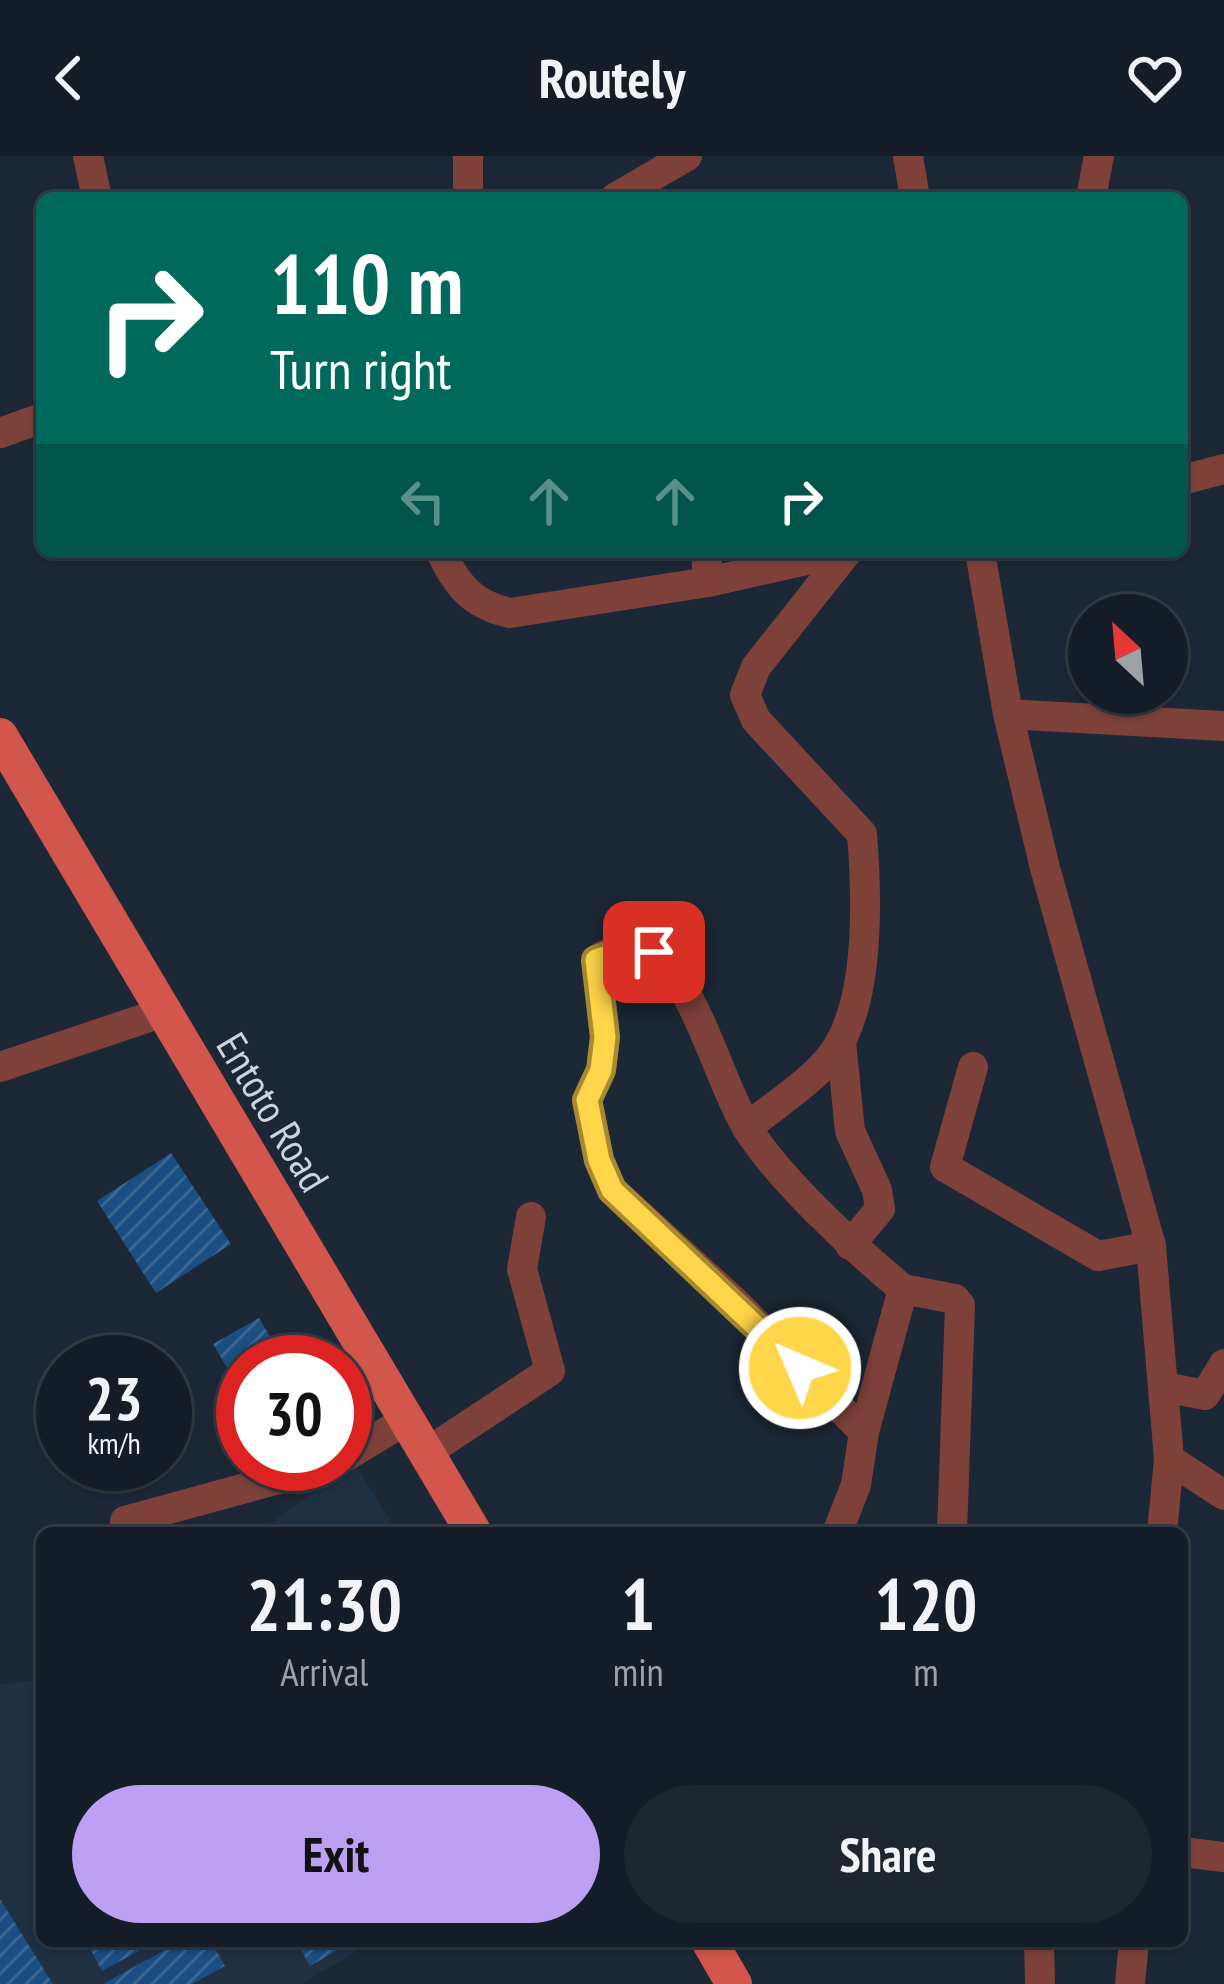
<!DOCTYPE html>
<html lang="en">
<head>
<meta charset="utf-8">
<style>
  body { margin:0; font-family:"PT Sans Narrow",sans-serif; background:#1d262f; color:#f1f3f6; height:100vh; display:flex; flex-direction:column; font-size:45px; white-space:nowrap }
  * { box-sizing:border-box; margin:0 }
  p { font-size:39px; color:#9da2a7 }
  .icon { flex:none; width:66px; height:66px; fill:none; stroke:currentColor; stroke-width:2; stroke-linecap:round; stroke-linejoin:round }
  .map { position:relative; flex:1; overflow:hidden }
  .panel { position:absolute; left:36px; top:1371px; width:1152px; height:420px; display:flex; flex-direction:column; background:#141d27; border-radius:18px; box-shadow:0 3px 9px #0004,0 0 0 3px #333b44 }
  .panel>* { flex:none }
  .hud { position:absolute; left:36px; top:36px; width:1152px; height:366px; border-radius:18px; box-shadow:0 3px 9px #0004,0 0 0 3px #333b44; background:#00695c; color:#fff; overflow:hidden }
  .needle { width:78px; rotate:334deg }
  .buttons { position:absolute; left:1068px; top:438px; display:grid; gap:24px }
  .buttons a { display:grid; place-items:center; width:120px; height:120px; border-radius:50%; background:#141d27; box-shadow:0 3px 9px #0004,0 0 0 3px #333b44; font-size:60px }
  .speed { position:absolute; left:36px; top:1179px; display:flex; gap:24px; font-size:60px; font-weight:700; text-align:center }
  .speed>* { display:grid; place-content:center; width:156px; height:156px; border-radius:50%; background:#141d27; box-shadow:0 3px 9px #0004,0 0 0 3px #333b44; line-height:1 }
  .speed small { font-size:30px; font-weight:400 }
  .speed .limit { border:18px solid #d22; background:#fff; color:#111 }
  .pin { position:absolute; display:grid; place-items:center; width:102px; height:102px; color:#fff; margin:-51px; border-radius:24px; box-shadow:0 6px 18px #0006 }
  .me { position:absolute; width:132px; margin:-66px; rotate:315deg; stroke-linejoin:round; filter:drop-shadow(0 0 9px #0008) }
  .turn { display:flex; align-items:center; gap:42px; height:252px; padding:0 36px; font-size:54px }
  .turn .icon { width:156px; height:156px; stroke-width:2.5 }
  .turn b { display:block; font-size:84px; line-height:102px }
  .lanes { display:flex; align-items:center; height:114px; padding:0 36px; background:#0003; justify-content:center; gap:60px; direction:ltr }
  .lanes .off { opacity:.35 }
  .eta { display:flex; justify-content:space-evenly; align-items:center; height:204px; text-align:center }
  .eta b { font-size:72px; font-weight:700; line-height:84px }
  .action { display:flex; gap:24px; margin-top:auto; padding:24px 36px }
  .action a { flex:1; height:138px; border-radius:72px; background:#bca0f2; color:#111; font-size:48px; font-weight:700; line-height:138px; text-align:center }
  .action a+a { background:#1d262f; color:#f1f3f6 }
  header { display:flex; justify-content:space-between; align-items:center; height:156px; padding:0 36px; background:#141d27; font-size:54px; font-weight:700 }
  .map>svg:first-child { display:block }
</style>
</head>
<body>
<header><svg class="icon" aria-label="back" viewBox="0 0 24 24"><path d="M15 5l-7 7 7 7"/></svg>Routely<svg class="icon" aria-label="heart" viewBox="0 0 24 24"><path d="M12 20l-8-8c-3-5 5-10 8-4 3-6 11-1 8 4z"/></svg></header>
<div class="map">
<svg width="1224" height="1828" viewBox="0 0 1224 1828">
  <defs>
    <pattern id="building-hatch" width="6" height="6" patternUnits="userSpaceOnUse" patternTransform="scale(3)"><rect width="6" height="6" fill="#1a4d81"/><path d="M-1 1l2-2M0 6l6-6M5 7l2-2" fill="none" stroke="#3a6692"/></pattern>
  </defs>
  <rect width="100%" height="100%" fill="#1b2734"/>
  <!-- built -->
  <g fill="#1f3043">
    <path d="M354,1306L398,1377H258Z"/>
    <path d="M42,1523V1785H373L302,1828H0V1529Z"/>
  </g>
  <!-- building -->
  <g fill="url(#building-hatch)">
    <path d="M171,997L231,1088L156,1137L97,1045Z"/>
    <path d="M259,1162L285,1206H243V1239L213,1188Z"/>
    <path d="M0,1743L53,1828H0Z"/>
    <path d="M86,1785H157L102,1815Z"/>
    <path d="M181,1785H211L225,1810L192,1828H103Z"/>
    <path d="M296,1785H346L348,1788L310,1810Z"/>
  </g>
  <g fill="none" stroke-linecap="round" stroke-linejoin="round">
    <!-- street -->
    <g stroke="#7d413a" stroke-width="30">
      <path d="M88,0L97,42"/>
      <path d="M908,0L915,42"/>
      <path d="M468,42V0"/>
      <path d="M615,42L687,0"/>
      <path d="M1091,42L1099,0"/>
      <path d="M0,277L42,262"/>
      <path d="M1182,324L1224,313"/>
      <path d="M441,396C457,430 473,449 510,457L708,426L842,396"/>
      <path d="M706,396L708,426"/>
      <path d="M980,396L1008,558L1045,712L1151,1090L1169,1303L1162,1377"/>
      <path d="M1008,558L1224,570"/>
      <path d="M841,886L850,975L877,1034L880,1053L850,1089"/>
      <path d="M0,911L161,857"/>
      <path d="M973,911L945,1011L1098,1100L1151,1090"/>
      <path d="M747,972C774,949 811,927 832,899C871,847 867,740 862,678L756,564L745,539L756,511L847,396"/>
      <path d="M903,1133L955,1143L960,1149L952,1377"/>
      <path d="M1165,1231L1205,1239L1224,1208"/>
      <path d="M426,1297L550,1215L522,1113L531,1061"/>
      <path d="M345,1301L406,1264"/>
      <path d="M1169,1303L1224,1339"/>
      <path d="M125,1365L333,1308"/>
      <path d="M837,1377L856,1329L864,1276L736,1147L612,1034L599,1004L587,944L601,914L605,881L596,804C612,793 639,785 655,798C697,833 718,921 745,968C774,1019 857,1095 903,1133L864,1276"/>
      <path d="M1182,1696L1224,1701"/>
      <path d="M1039,1785L1040,1828"/>
      <path d="M1130,1828L1134,1785"/>
    </g>
    <!-- primary -->
    <g stroke="#d2564b" stroke-width="36">
      <path d="M0,580L474,1377"/>
      <path d="M709,1785L734,1828"/>
    </g>
  </g>
  <g fill="none" stroke-linecap="round" stroke-linejoin="round">
    <!-- route casing -->
    <g stroke="#a68a30" stroke-width="30">
      <path id="route" d="M654,796L637,790L596,804L605,881L601,914L587,944L599,1004L612,1034L800,1212"/>
    </g>
    <!-- route -->
    <use href="#route" stroke="#ffd54a" stroke-width="21"/>
  </g>
  <g text-anchor="middle" stroke-width="10" stroke-linejoin="round" paint-order="stroke">
    <!-- street labels -->
    <g font-size="42" fill="#ccd4dd" stroke="#1b2734">
      <text transform="translate(273 956) rotate(59)" y="15">Entoto Road</text>
    </g>
  </g>
</svg>
<div class="buttons">
<a><svg class="needle" viewBox="-14 -14 28 28"><path d="M0-13l5 13h-10z" fill="#e53935"/><path d="M0 13l5-13h-10z" fill="#9da2a7"/></svg></a>
</div>
<div class="speed"><div>23<small>km/h</small></div><div class="limit">30</div></div>
<div class="pin" style="left:654px;top:796px;background:#d93025"><svg class="icon" aria-label="arrive" viewBox="0 0 24 24"><path d="M6 21V4h12l-3 4 3 4H6"/></svg></div>
<svg class="me" style="left:800px;top:1212px" viewBox="-20 -20 40 40"><circle r="17" fill="#ffd54a" stroke="#fff" stroke-width="3"/><path d="M0-11L8 9 0 5-8 9z" fill="#fff"/></svg>
<div class="hud">
<div class="turn"><svg class="icon" aria-label="right" viewBox="0 0 24 24"><path d="M7 20v-9h11M14 6l5 5-5 5"/></svg><div><b>110 m</b>Turn right</div></div>
<div class="lanes"><svg class="icon off" aria-label="left" viewBox="0 0 24 24"><path d="M17 20v-9H6M10 6l-5 5 5 5"/></svg><svg class="icon off" aria-label="ahead" viewBox="0 0 24 24"><path d="M12 20V5M6 11l6-6 6 6"/></svg><svg class="icon off" aria-label="ahead" viewBox="0 0 24 24"><path d="M12 20V5M6 11l6-6 6 6"/></svg><svg class="icon" aria-label="right" viewBox="0 0 24 24"><path d="M7 20v-9h11M14 6l5 5-5 5"/></svg></div>
</div>
<section class="panel">
<div class="eta">
<div><b>21:30</b><p>Arrival</p></div>
<div><b>1</b><p>min</p></div>
<div><b>120</b><p>m</p></div>
</div>
<div class="action"><a>Exit</a><a>Share</a></div>
</section>
</div>
</body>
</html>
